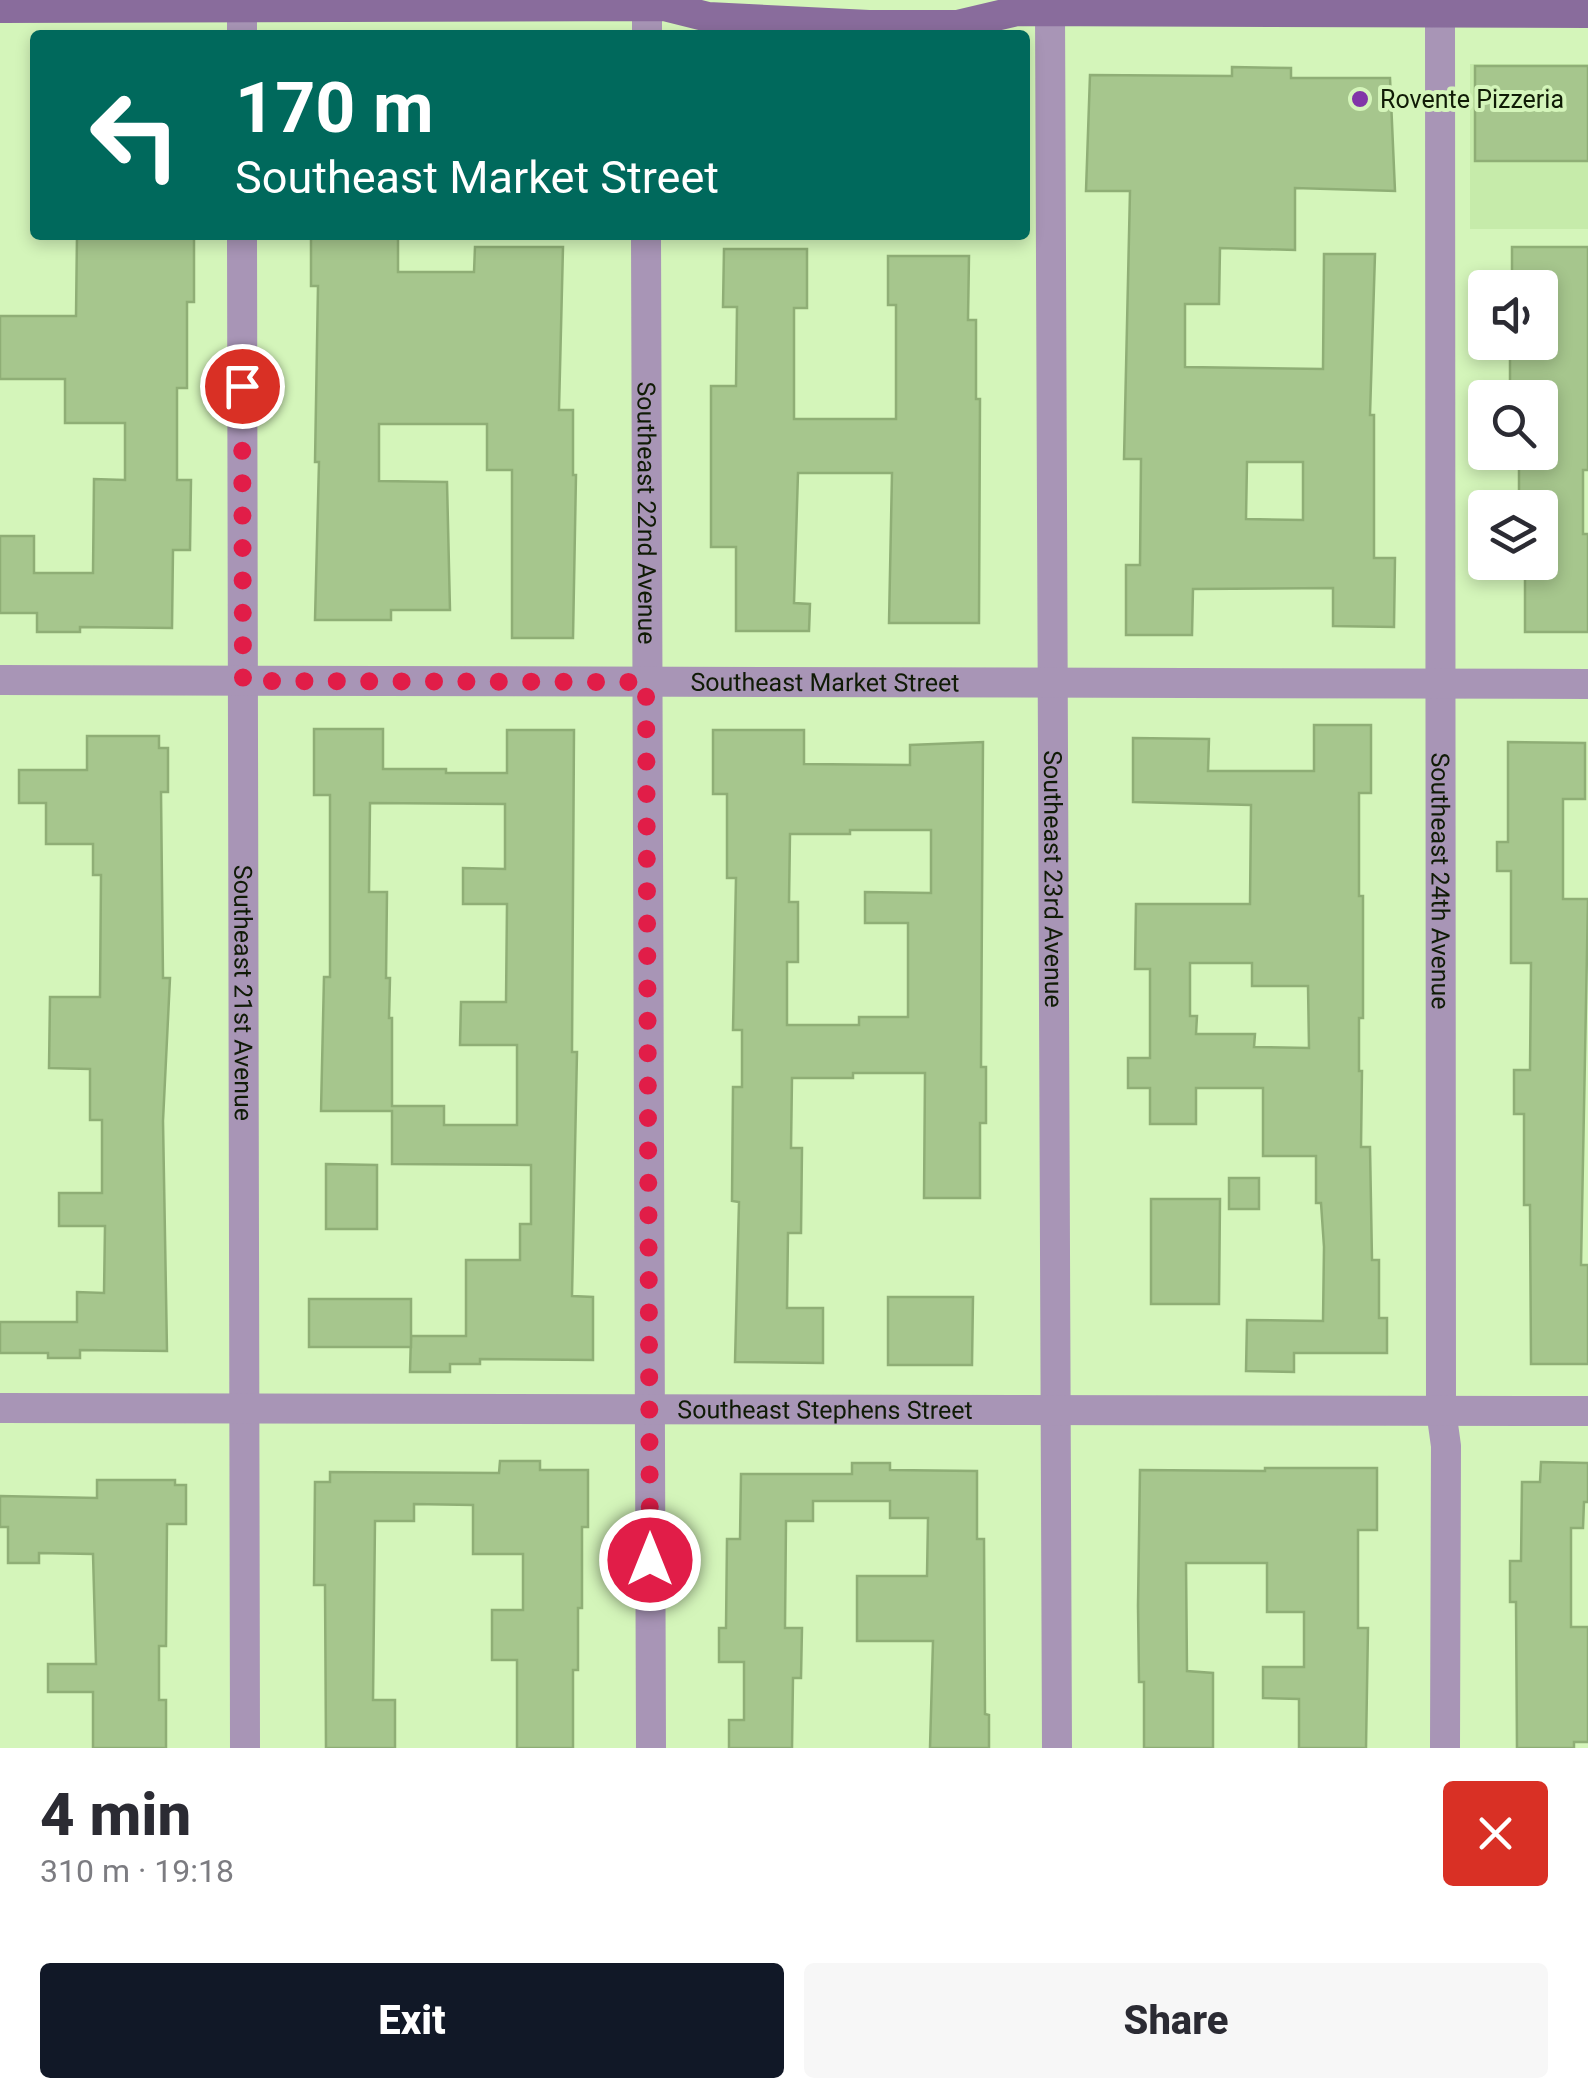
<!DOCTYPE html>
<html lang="en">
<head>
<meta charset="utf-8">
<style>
  body { margin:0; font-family:Roboto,sans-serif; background:#f7f7f7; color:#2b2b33; height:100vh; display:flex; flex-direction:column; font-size:38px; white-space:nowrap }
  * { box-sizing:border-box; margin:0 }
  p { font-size:32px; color:#7c7c81 }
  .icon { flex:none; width:55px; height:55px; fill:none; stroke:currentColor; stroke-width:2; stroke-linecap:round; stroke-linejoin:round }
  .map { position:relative; height:1748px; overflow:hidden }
  .details { display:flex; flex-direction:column; background:#fff; flex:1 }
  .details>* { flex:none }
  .banner { position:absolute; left:30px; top:30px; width:1000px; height:210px; border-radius:10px; box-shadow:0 5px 15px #0003; background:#00695c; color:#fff; overflow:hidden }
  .tools { position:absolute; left:1468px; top:270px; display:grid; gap:20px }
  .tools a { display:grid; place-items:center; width:90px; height:90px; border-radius:10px; background:#fff; box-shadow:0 5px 15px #0003; font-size:50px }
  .pin { position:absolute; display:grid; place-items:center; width:85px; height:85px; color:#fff; margin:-42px; border:5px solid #fff; border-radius:50%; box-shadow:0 2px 10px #0007 }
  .me { position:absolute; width:110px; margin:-55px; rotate:0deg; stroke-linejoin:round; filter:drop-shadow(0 0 8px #0008) }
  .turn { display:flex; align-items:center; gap:35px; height:210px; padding:0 40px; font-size:45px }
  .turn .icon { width:130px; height:130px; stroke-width:2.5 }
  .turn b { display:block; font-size:70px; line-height:85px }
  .round { display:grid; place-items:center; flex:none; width:105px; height:105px; border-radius:10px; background:#f7f7f7 }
  .headline { display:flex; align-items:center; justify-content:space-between; height:170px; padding:0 40px }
  h1 { font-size:60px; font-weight:800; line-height:75px }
  .cta { display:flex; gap:20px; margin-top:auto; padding:20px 40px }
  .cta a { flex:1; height:115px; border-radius:10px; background:#111827; color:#fff; font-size:40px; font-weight:800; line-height:115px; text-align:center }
  .cta a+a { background:#f7f7f7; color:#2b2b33 }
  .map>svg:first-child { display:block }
</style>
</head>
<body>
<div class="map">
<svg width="1588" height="1748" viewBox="0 0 1588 1748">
  <rect width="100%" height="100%" fill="#d4f5ba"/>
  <!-- built -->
  <rect fill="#c6ebaa" x="1470" y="64" width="118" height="165"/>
  <!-- building -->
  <g fill="#a6c68d" stroke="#8fae76" stroke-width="2.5" fill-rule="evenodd">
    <rect x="1475" y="66" width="113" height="95"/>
    <path d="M1232,67L1291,68V78H1390L1395,191L1295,188V250L1220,248L1219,304H1185V367L1323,369L1324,254H1375L1370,415H1374V558H1395L1394,627L1333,626V588L1193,589L1192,635H1126V565H1140L1141,459H1124L1130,191H1086L1090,75L1232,76ZM1247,462H1303V520L1246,519Z"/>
    <path d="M77,235H194V302H187V388H177V480H191L190,550H173L172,628L80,627V632H37V613H0V536H34V573H93L94,479L125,480V423H65V379H0V316H76Z"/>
    <path d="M311,235H398V272H474L475,247H563L559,410H573V475H576L573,638H512V470H487V424H379V481L447,482L450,610H391V620H315L319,462H315L318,286H311Z"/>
    <path d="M1512,247H1588V470H1583V534H1588V632H1525V576H1540V508H1519V452H1540V398H1510V342H1540V288H1512Z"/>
    <path d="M724,249H807V308H794V419H896V305H888V256H969L968,320H976V399H980L979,623H889L892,473H798L794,603L810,604L809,631H736V547H711V386H736L737,307H723Z"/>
    <path d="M1314,725H1371V793H1359V896H1363V1018H1359V1071H1362L1361,1147H1370L1372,1260H1379V1318H1387V1353H1294V1372L1246,1371L1247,1320L1323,1321L1324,1247L1321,1203H1316V1156H1263V1088H1196V1124H1150V1088H1128V1058H1150V969H1135L1136,904H1250L1251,805L1133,802V738L1209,739L1208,771H1314ZM1190,963H1252V986H1308L1309,1048L1254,1047L1255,1034H1196L1197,1016H1190Z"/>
    <path d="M314,729H383V769H446V773H507V730H574L572,1052H577L572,1296L593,1297V1360L480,1359V1364H450V1372H410L411,1336H466V1260H520V1224H531V1165L392,1164V1111H321L324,977H330V795H314ZM370,803L505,804V869L463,868V904H507L506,1002H461L460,1045H517V1125H444V1106H392V1018H389L390,978H386L387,892H369Z"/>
    <path d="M713,730H804V764L910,765V745L983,742L981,1067H986V1123H980V1198H924L925,1073H853V1078H792L791,1148H802L801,1233H788L787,1308H823V1363L735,1362L739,1202L732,1201L733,1087H742V1030H733L736,878H727V794H713ZM850,830H931V893L865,892V923H908V1017H859V1025H787V962H798V902H789L790,834H850Z"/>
    <path d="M87,736H159V748H168V792H161L163,978H170L163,1121L167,1351L80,1350V1358H48V1353H0V1322H77V1292L104,1293L105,1226H59V1193H102V1120H90V1069L49,1068L50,997H100L101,875H93V844H46V803H19V770H87Z"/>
    <path d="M1508,742L1585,743V799H1563V899H1588L1581,1265H1588V1364H1531L1530,1205H1524V1114H1514V1070H1530L1531,963H1511V871H1497V842H1508Z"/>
    <path d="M326,1164L377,1165V1229H326Z"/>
    <rect x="1229" y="1178" width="30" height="31"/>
    <path d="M1151,1199H1220L1219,1304H1151Z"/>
    <path d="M888,1297H973L972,1365H888Z"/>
    <rect x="309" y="1299" width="102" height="48"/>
    <path d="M500,1461H540V1470H588V1527H582V1608H578V1670H573V1748H517V1660H492V1610H523V1554H473V1505L414,1504V1521H375L373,1700H395V1748H326L325,1585H314L315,1482H330V1472L499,1473Z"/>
    <path d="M1541,1462L1588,1463V1502H1584L1583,1528H1571V1627H1588V1742H1574V1748H1517L1516,1602H1510V1561H1521L1522,1482H1540Z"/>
    <path d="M852,1463H890V1470L977,1471V1539H984L985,1714L989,1715V1748H930L933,1641H857V1576H927L928,1518H890V1501H813V1521H786L785,1628H802L801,1678H793L792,1748H729V1720H744V1662H719V1628H726L727,1539H740L741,1474H852Z"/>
    <path d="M1265,1468H1377V1530H1358V1628H1368L1366,1748H1299V1699L1263,1698V1667H1304V1612H1267V1563H1186L1187,1671L1213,1673V1748H1144V1682H1139L1138,1606L1140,1470L1265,1471Z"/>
    <path d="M97,1480H175V1485H186V1524H167L166,1646H159V1700H166V1748H93V1692H48V1664H96L93,1554L39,1553V1563H8V1527H0V1496L97,1498Z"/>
  </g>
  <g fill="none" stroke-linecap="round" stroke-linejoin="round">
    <!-- street -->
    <g stroke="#a895b6" stroke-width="30">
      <path d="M647,6V35"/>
      <path d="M242,8V35"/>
      <path id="s1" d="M1050,11L1057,1748"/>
      <path id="s2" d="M1440,13L1441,1410L1446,1446L1445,1748"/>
      <path id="s3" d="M242,235L245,1748"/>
      <path id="s4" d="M646,235L651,1748"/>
      <path id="s5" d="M0,680L1588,684"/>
      <path id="s6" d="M0,1408L1588,1411"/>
    </g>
    <!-- secondary -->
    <path stroke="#896c9c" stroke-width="30" d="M0,8L664,6L708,17L869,25H957L1017,11L1588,13"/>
  </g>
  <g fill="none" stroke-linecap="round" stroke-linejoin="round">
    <!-- route -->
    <path stroke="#e11d48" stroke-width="18" stroke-dasharray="0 32.4" d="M242,386L243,681L646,682L650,1560"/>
  </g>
  <!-- markers -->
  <circle fill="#8136a8" stroke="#d4f5ba" stroke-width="4" cx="1360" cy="99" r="10"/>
  <g text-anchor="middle" stroke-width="8" stroke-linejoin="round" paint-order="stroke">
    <!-- poi labels -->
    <g font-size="25" fill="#101b06" stroke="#d4f5ba" text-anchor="start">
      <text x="1380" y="108">Rovente Pizzeria</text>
    </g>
    <!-- street labels -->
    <g font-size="25" fill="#101b06" stroke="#d4f5ba">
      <text dy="9" stroke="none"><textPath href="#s4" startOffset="278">Southeast 22nd Avenue</textPath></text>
      <text dy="9" stroke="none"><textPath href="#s5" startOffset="825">Southeast Market Street</textPath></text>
      <text dy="9" stroke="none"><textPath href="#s1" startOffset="868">Southeast 23rd Avenue</textPath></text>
      <text dy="9" stroke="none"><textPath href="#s2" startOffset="868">Southeast 24th Avenue</textPath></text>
      <text dy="9" stroke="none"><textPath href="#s3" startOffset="758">Southeast 21st Avenue</textPath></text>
      <text dy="9" stroke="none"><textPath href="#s6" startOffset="825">Southeast Stephens Street</textPath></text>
    </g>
  </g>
</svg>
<div class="tools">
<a><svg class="icon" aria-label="sound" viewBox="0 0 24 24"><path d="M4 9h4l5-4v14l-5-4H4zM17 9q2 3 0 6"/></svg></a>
<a><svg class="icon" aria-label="search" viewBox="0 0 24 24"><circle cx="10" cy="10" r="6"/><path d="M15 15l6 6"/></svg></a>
<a><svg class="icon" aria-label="layers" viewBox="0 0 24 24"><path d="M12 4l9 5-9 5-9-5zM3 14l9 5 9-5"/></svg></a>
</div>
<div class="pin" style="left:242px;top:386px;background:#d93025"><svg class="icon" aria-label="arrive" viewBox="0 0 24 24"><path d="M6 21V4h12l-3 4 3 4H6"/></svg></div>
<svg class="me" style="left:650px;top:1560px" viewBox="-20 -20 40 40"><circle r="17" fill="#e11d48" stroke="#fff" stroke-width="3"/><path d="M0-11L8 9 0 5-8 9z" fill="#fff"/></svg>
<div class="banner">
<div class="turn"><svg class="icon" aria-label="left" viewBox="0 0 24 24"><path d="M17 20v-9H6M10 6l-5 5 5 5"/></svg><div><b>170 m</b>Southeast Market Street</div></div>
</div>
</div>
<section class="details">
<div class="headline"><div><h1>4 min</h1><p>310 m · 19:18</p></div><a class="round" style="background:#d93025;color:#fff"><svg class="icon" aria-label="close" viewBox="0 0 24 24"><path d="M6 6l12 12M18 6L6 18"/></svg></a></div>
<div class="cta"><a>Exit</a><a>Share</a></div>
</section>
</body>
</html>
